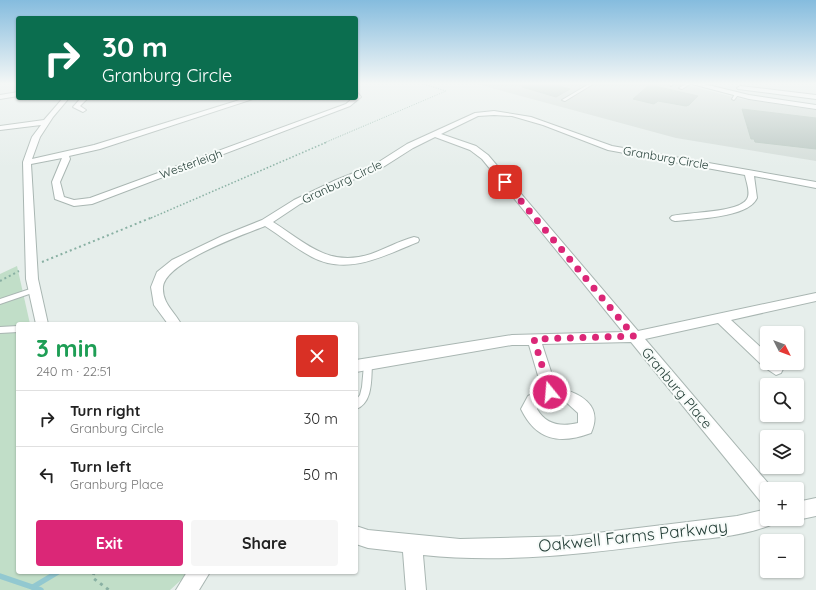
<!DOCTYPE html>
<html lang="en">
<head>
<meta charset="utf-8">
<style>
  body { margin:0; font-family:Quicksand,sans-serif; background:#f6f6f6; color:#222; height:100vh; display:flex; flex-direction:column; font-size:15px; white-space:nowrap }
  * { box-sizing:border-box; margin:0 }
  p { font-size:13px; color:#767676 }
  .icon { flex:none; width:22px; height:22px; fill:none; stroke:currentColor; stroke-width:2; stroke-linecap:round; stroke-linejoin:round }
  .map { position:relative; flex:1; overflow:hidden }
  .details { position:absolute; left:16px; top:322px; width:342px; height:252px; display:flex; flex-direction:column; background:#fff; border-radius:4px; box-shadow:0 1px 3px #0004 }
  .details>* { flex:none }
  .hud { position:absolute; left:16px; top:16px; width:342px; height:84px; border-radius:4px; box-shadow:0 1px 3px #0004; background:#0b6e4f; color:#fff; overflow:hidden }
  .needle { width:26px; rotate:132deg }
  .buttons { position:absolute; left:760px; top:326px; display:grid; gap:8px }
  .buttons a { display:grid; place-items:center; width:44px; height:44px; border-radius:4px; background:#fff; box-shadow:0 1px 3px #0004; font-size:20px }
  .pin { position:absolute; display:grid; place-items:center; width:34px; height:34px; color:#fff; margin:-17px; border-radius:8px; box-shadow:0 2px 6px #0006 }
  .me { position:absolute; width:44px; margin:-22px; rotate:343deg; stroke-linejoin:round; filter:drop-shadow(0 0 3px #0008) }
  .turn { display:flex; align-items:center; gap:14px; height:84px; padding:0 20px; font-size:18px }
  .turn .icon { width:52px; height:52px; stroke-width:2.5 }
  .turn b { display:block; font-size:28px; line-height:34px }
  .round { display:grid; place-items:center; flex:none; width:42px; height:42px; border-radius:4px; background:#f6f6f6 }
  .headline { display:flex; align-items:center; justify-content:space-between; height:68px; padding:0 20px }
  h1 { font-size:24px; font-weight:700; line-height:30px; color:#1e9e55 }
  .primary-button { display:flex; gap:8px; margin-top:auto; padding:8px 20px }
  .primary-button a { flex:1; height:46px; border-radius:4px; background:#db2777; color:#fff; font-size:16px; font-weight:700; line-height:46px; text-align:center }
  .primary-button a+a { background:#f6f6f6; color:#222 }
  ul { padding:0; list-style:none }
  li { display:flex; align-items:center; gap:12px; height:56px; padding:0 20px; border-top:1px solid #e0e0e0 }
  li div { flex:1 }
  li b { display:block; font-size:15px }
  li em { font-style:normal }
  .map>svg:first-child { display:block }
</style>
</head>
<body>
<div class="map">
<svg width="816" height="590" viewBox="0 0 816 590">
  <rect width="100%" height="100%" fill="#e6eeeb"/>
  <!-- built -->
  <path fill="#d5deda" d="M477,84H682L741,99L816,110V161L676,138Z"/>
  <!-- green -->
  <path fill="#c1dec8" d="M17,266L30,324H18V572H190L170,590H0V274Z"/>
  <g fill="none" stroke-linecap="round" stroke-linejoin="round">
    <!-- stream -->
    <g stroke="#92c8d0" stroke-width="5.5">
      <path d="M0,576L41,590"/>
      <path d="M33,587L58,572"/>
    </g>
  </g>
  <!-- building -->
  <g fill="#bcc9c4" stroke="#b9c8c1">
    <path d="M522,84H551L570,89L556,97L522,87Z"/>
    <path d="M648,86H655L698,96L689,105L686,106L658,101L654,104L633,99Z"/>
    <path d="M742,109L816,118V149L755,142L754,139H751Z"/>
  </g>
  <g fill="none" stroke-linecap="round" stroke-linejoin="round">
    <!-- service casing -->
    <g stroke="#a9b6b2" stroke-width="2">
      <g id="service">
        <path d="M589,84H593L565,101L562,100Z"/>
        <path d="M670,84H673L671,86Z"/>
        <path d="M686,84H690L682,89L679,88Z"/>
        <path d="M735,94L738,95L734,100L732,99Z"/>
        <path d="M33,288H35L36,290L35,292L0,304V299Z"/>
        <path d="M18,326V332L0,333V327Z"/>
        <path d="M368,362L371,363L372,365C371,379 373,403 356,409V400L360,395L362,387L364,365L365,363Z"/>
      </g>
    </g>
    <!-- minor casing -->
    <g stroke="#a9b6b2" stroke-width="2">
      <g id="minor">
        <path d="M692,84H704L749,95L816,105V109L749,99Z"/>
        <path d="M740,86L816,95V99L738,89L737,88Z"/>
        <path d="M356,91L361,97L350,106L92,204L74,206L55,199L52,182L62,158L31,164L38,279L48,324H36L26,279L23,162L32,137L41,125L0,130V126L44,120L63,98H69L53,117L40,137L32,159L94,145L246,98H256L100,149L69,156L70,159L60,182L64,197L74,200L90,198L346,104L353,98H356Z"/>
        <path d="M18,92V96L0,99V95Z"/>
        <path d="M81,98H88L80,106L86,110L83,112L73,107Z"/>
        <path d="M494,111L531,117L612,146L816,182V188L754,176L757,198C748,218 694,219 675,221L672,220L670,218L672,216C687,212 739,213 747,199C751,193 746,181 745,175L608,150L543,125L512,116L494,115L478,116L441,134L476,146L488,155L638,331L816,293V301L731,320L767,353V363C775,363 779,362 783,369L781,373L776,375L764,367L718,323L645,339L773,489H767V505L761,502L631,342L542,344L556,387C579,393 604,404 591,433C559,445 536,440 521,409L528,396L542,389L529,345H512L356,372V360L512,335L623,332L482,159L470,150L435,137L413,148L380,169L342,184L300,204L273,222C306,243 329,268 371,254C385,249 399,241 414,237L418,238L419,240L418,242C383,256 348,276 312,257C295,248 281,236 265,226C243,235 165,262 163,287C162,303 174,311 181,324H168L154,305L151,287L157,272L172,260L222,236L262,220L294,200L336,180L374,165L407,144L475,113ZM551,399L567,403L578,413V423C561,427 546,425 537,409L538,406Z"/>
        <path d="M816,498V516L797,520L794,519H797V502Z"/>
        <path d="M767,509V519H776L773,524C743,537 707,538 675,542C591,553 507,564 423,555L426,590H406L403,552L368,548L356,544V526L368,530L460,539L572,536L737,516Z"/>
        <path d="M187,572H210L199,590H176Z"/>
      </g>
    </g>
    <!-- path-far3 -->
    <path stroke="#89b0a3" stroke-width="1" stroke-dasharray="1 1.5" stroke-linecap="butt" d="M324,143L446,91L423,84"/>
    <!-- path-far2 -->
    <path stroke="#89b0a3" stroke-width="1.5" stroke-dasharray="1.5 2" stroke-linecap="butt" d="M151,218L327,142"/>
    <!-- path-far1 -->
    <g stroke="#89b0a3" stroke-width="2" stroke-dasharray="2 3" stroke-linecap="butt">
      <path d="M42,262L153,217"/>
      <path d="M0,281L19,271"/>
    </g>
    <!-- path -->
    <path stroke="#89b0a3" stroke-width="3" stroke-dasharray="3 4.5" stroke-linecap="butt" d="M94,572L93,578L109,590"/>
    <!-- service -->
    <use href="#service" fill="#fff" fill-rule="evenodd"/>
    <!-- minor -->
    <use href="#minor" fill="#fff" fill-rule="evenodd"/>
  </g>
  <!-- sky -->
  <linearGradient id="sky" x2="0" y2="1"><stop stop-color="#85bcde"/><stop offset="0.5" stop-color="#f4f7f6"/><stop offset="1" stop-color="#f4f7f6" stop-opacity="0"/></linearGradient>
  <rect width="816" height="167" fill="url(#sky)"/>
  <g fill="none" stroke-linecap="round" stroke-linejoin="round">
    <!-- route -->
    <path stroke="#db2777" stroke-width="7" stroke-dasharray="0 12.6" d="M505,182L634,336L534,339L550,392"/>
  </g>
  <g text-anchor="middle" stroke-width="4" stroke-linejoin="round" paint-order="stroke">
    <!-- far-street labels -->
    <g font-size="12" fill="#264039" stroke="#f7fbf9">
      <text transform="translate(666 158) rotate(10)" y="4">Granburg Circle</text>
      <text transform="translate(191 164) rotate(-20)" y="4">Westerleigh</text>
      <text transform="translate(342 182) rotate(-25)" y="4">Granburg Circle</text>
    </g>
    <!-- street labels -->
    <g font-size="14" fill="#264039" stroke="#f7fbf9">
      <text transform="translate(677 388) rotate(50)" y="5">Granburg Place</text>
    </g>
    <!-- near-street labels -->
    <g font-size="17" fill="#264039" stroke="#f7fbf9">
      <text transform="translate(633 536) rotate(-6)" y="6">Oakwell Farms Parkway</text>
    </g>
  </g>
</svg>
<div class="buttons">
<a><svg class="needle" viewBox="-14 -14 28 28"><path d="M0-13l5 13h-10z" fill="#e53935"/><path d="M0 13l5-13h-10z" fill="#767676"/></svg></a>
<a><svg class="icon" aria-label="search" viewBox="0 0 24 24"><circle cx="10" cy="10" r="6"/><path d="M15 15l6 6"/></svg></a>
<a><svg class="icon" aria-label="layers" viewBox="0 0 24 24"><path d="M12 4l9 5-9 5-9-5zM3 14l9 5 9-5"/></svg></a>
<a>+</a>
<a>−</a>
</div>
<div class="pin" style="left:505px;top:182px;background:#d93025"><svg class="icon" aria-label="arrive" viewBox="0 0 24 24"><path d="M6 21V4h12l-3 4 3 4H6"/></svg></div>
<svg class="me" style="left:550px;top:392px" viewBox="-20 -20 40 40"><circle r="17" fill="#db2777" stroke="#fff" stroke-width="3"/><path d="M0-11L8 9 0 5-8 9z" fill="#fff"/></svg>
<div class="hud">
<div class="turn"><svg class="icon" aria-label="right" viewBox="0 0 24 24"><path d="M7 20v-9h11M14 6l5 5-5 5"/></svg><div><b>30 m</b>Granburg Circle</div></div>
</div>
<section class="details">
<div class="headline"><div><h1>3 min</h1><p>240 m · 22:51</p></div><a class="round" style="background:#d93025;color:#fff"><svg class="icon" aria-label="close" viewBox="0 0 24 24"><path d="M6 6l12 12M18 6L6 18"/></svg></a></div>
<ul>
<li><svg class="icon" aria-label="right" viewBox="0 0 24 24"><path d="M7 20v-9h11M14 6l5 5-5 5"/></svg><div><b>Turn right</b><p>Granburg Circle</p></div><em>30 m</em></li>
<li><svg class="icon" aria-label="left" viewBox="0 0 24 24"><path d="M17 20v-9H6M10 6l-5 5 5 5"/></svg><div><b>Turn left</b><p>Granburg Place</p></div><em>50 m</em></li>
</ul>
<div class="primary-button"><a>Exit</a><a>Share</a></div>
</section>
</div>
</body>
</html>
